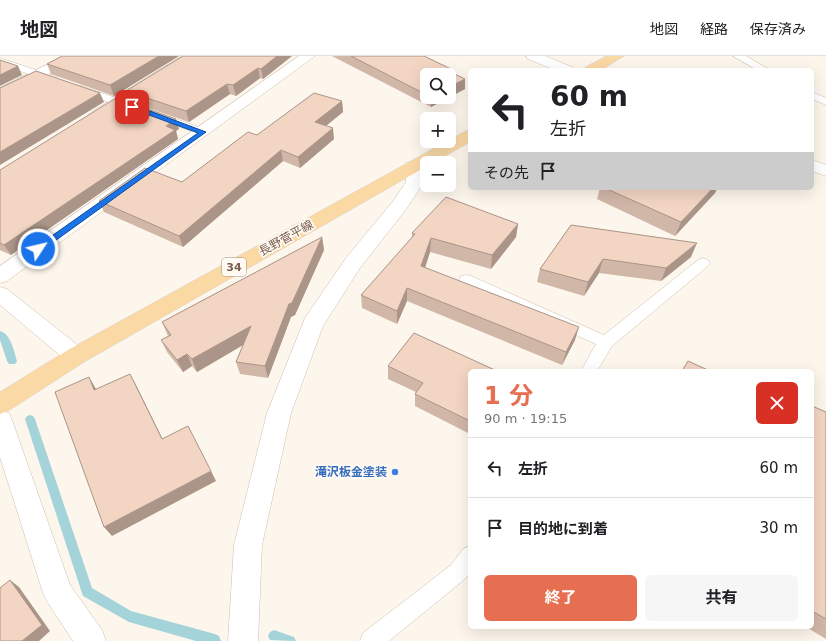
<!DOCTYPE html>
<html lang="ja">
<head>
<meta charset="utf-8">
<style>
  body { margin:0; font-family:"DejaVu Sans","Noto Sans JP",sans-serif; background:#f6f6f6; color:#202124; height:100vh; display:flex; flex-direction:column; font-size:15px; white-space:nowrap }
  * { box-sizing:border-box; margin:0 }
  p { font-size:13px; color:#757577 }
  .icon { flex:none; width:22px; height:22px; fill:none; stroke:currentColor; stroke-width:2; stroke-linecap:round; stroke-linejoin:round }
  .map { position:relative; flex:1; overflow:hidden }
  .details { position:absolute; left:468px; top:313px; width:346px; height:260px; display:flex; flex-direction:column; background:#fff; border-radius:6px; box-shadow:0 4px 16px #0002 }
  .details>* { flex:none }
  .hud { position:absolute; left:468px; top:12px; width:346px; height:122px; border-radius:6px; box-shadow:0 4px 16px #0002; background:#fff; color:#202124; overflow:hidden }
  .buttons { position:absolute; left:420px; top:12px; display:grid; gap:8px }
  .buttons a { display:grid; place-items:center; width:36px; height:36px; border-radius:6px; background:#fff; box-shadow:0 4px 16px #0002; font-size:20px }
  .pin { position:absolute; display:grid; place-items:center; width:34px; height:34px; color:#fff; margin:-17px; border-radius:8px; box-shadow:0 2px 6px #0006 }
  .me { position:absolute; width:44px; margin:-22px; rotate:55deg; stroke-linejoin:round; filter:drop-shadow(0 0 3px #0008) }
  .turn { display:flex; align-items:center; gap:14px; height:84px; padding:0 16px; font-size:18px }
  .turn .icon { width:52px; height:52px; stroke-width:2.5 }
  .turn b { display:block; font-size:28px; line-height:34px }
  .then { display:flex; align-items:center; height:38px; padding:0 16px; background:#0003; gap:8px; font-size:15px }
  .round { display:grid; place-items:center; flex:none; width:42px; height:42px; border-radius:6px; background:#f6f6f6 }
  .headline { display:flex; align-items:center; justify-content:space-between; height:68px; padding:0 16px }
  h1 { font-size:24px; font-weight:700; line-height:30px; color:#e76f51 }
  .cta { display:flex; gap:8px; margin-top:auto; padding:8px 16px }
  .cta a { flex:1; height:46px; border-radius:6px; background:#e76f51; color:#fff; font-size:16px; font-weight:700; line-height:46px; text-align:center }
  .cta a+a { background:#f6f6f6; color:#202124 }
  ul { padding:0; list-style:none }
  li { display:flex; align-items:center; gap:12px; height:60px; padding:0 16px; border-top:1px solid #e0e0e0 }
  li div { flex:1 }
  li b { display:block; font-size:15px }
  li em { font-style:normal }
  header { display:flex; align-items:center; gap:24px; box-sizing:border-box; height:56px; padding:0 20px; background:#fff; border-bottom:1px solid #e0e0e0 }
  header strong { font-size:19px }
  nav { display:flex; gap:22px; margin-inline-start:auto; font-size:14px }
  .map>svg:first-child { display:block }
</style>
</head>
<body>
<header>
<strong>地図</strong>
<nav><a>地図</a><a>経路</a><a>保存済み</a></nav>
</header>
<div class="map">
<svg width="826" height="585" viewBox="0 0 826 585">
  <rect width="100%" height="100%" fill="#fdf6ec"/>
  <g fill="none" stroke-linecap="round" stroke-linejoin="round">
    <!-- stream -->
    <g fill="#a5d3da" fill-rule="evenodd">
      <path d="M0,275C11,278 14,295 17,305L15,308H9L7,305L0,284Z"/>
      <path d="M30,359L33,360L35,363L92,532L131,555L215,578L219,580L221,585H196L129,566L83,540L25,363L27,360Z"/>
      <path d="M274,574L294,581L296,585L270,584L268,580L270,576Z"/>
    </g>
    <!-- lane casing -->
    <g stroke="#d1beb0" stroke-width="1">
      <g id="lane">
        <path d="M733,0H746L770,14H757Z"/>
        <path d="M0,2L57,21L58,23L57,25H49L0,8Z"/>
        <path d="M81,30L137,49L138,51L137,53H129L77,35L76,33L77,31Z"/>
        <path d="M812,36L826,42V49L812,43Z"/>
        <path d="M156,56L207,74L209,76L203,79L199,78L152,61L150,59L152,57Z"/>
        <path d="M703,202L708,204L710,207L708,210L612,290L597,315H581L596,288L461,228L459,224L461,220L466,219L471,220L604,279L698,204Z"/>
        <path d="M470,490V517L465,523L389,585H360L363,577L451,509L463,493Z"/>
      </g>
    </g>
    <!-- street casing -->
    <g stroke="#d1beb0" stroke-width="1">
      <g id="street">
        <path d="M64,0H81L79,3L0,42V32Z"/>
        <path d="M182,0H199L100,63H90L87,60L90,57Z"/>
        <path d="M299,0H315L7,225L0,227V210Z"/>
        <path d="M412,106L418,107L424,126L407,152L360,212L323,270L291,357L262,489L258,585H228L234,489L267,357L305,262L346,202L394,144L406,126L404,111L406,107Z"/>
        <path d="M0,231L7,233L84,294L87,300L84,306L76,309L68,306L0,249Z"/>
        <path d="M0,354L9,357L12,364L70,529L102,574L106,585H73L48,547L43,537L0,401Z"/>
      </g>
    </g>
    <!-- secondary casing -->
    <g stroke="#d6c0b0" stroke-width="1">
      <g id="secondary">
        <path d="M526,0H545L572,11L574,14H555L528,3Z"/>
        <path d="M812,104L826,109V120L812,115Z"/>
      </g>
    </g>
    <!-- primary casing -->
    <g stroke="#dad1cd" stroke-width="1">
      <g id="primary">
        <path d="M607,0H624L601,14H584L586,11Z"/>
        <path d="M470,74V86L432,107H427V110L84,306L8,355L0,358V336L68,294L464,76Z"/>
      </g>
    </g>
    <!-- lane -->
    <use href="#lane" fill="#fff" fill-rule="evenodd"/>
    <!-- street -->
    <use href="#street" fill="#fff" fill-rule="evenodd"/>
    <!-- secondary -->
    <use href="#secondary" fill="#fff" fill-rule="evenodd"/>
    <!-- primary -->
    <use href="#primary" fill="#fbd9a5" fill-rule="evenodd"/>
  </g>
  <!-- wall -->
  <g fill="#d1b7a8" fill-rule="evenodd">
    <path d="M179,0L114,40L51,18L47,8Z"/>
    <path d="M292,0L263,23L260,22L236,40L230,38L189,66L130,46L126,35Z"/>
    <path d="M332,0H424L451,16L465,33L431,51ZM427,19L449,41H427Z"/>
    <path d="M342,45L343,56L326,70L334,83L300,112L283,105L183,191L104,156L99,145L182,126L257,79Z"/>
    <path d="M179,73L176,75L178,83L11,199L0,194V114Z"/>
    <path d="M600,132H717L715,137L675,180L597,143Z"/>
    <path d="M518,168L516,181L491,213L430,196L425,212L575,284L562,309L407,245L397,268L362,252L361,239L412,182V177Z"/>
    <path d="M571,169L691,201L661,225L599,217L584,240L537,226L540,213Z"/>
    <path d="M322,181L324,194L295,259L291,261L268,322L240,318L236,306L243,289L197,316L192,310L183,316L167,296L161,284L168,280L162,266Z"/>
    <path d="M388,310L470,315V378L415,350V338L416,336L388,323Z"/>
    <path d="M812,350L826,356V583L806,571H812Z"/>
  </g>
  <!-- shaded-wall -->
  <g fill="#aa9588">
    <path d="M159,0H179L114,40L110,29Z"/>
    <path d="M277,0H292L263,23L261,13Z"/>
    <path d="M18,10L22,19L0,30V19Z"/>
    <path d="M258,12L260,22L236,40L233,29Z"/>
    <path d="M465,23V33L431,51V41H449V31Z"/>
    <path d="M227,28L230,38L189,66L186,55Z"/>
    <path d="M100,37L104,46L0,109V96Z"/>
    <path d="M342,45L343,56L317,77L315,66Z"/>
    <path d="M176,63L179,73L176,75L178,83L11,199L4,189L166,70Z"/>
    <path d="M333,72L334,83L300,112L298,101Z"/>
    <path d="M281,94L283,105L183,191L179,180Z"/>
    <path d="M713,132H717L715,137L675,180L681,166Z"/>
    <path d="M518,168L516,181L491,213L492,199Z"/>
    <path d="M322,181L324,194L295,259L291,261L268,322L265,310L289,248Z"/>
    <path d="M431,182L430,196L421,224V210Z"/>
    <path d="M697,187L691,201L661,225L666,212Z"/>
    <path d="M603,203L599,217L584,240L588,226Z"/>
    <path d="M407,232V245L397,268V255Z"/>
    <path d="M251,270L255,282L197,316L192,303Z"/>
    <path d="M579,271L575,284L562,309L566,296Z"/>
    <path d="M187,298L192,310L183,316L177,304Z"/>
    <path d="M130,318L136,329L168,394L162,383Z"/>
    <path d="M89,321L96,333L94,334Z"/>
    <path d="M211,415L216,425L112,480L104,471Z"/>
    <path d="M10,524L19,531L50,575L39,585H22Z"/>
  </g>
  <!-- building -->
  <g fill="#f3d5c3" stroke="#aa9588">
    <path d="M62,0H159L110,29L47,8Z"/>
    <path d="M183,0H277L261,13L258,12L233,29L227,28L186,55L126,35Z"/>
    <path d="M351,0H424L451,13L448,15L465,23L449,31V19H427V39Z"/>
    <path d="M0,4L18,10L0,19Z"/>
    <path d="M36,15L100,37L0,96V32Z"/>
    <path d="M314,37L342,45L315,66L333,72L298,101L281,94L179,180L99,145L145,112L182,126L248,76L257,79Z"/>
    <path d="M116,42L176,63L166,70L175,74L4,189L0,187V114Z"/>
    <path d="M605,132H713L681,166Z"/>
    <path d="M446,141L518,168L492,199L431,182L421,210L579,271L566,296L407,232L397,255L361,239L415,178L412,177Z"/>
    <path d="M571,169L697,187L666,212L603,203L588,226L540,213Z"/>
    <path d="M322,181L292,247L289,248L265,310L236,306L251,270L192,303L187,298L177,304L161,284L171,279L162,266Z"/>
    <path d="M414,277L497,315H470V365L415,338L423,327L388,310Z"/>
    <path d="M688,305L710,315H682Z"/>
    <path d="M130,318L162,383L188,370L211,415L104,471L55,336L89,321L94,334Z"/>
    <path d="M812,350L826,356V563L812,555Z"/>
    <path d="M10,524L42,569L22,585H0V532Z"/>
  </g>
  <!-- route -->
  <path fill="#1a73e8" stroke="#114b97" d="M130,49H134L206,76L41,195H36V191L198,77L130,52Z"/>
  <!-- markers -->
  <circle fill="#3f7fe0" stroke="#fffaf3" stroke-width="1.5" cx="395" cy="416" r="4"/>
  <g text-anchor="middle" stroke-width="3.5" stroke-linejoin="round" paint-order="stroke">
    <!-- shield labels -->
    <rect fill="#fffaf3" stroke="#a28b7f" stroke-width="1" x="222" y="202" width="24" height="18" rx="3"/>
    <g font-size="11" font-weight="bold" fill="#7a5c4d">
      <text x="234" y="215">34</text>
    </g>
    <!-- street labels -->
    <g font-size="12" fill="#7a5c4d" stroke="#fffaf3">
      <text transform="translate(286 182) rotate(-29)" y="4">長野菅平線</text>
    </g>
    <!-- shop labels -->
    <g font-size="12" font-weight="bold" fill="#366cbe" stroke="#fffaf3" text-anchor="end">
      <text x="387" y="420">滝沢板金塗装</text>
    </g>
  </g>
</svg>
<div class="buttons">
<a><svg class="icon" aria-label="search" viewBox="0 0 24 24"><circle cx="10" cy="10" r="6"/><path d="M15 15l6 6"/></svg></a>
<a>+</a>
<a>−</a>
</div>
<div class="pin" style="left:132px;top:51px;background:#d93025"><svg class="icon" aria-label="arrive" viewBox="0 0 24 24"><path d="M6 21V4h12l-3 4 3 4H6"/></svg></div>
<svg class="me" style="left:38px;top:193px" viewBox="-20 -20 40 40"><circle r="17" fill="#1a73e8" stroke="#fff" stroke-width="3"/><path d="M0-11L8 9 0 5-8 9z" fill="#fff"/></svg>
<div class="hud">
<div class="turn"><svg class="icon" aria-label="left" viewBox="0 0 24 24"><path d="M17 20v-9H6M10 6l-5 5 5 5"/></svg><div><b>60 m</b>左折</div></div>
<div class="then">その先<svg class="icon" aria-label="arrive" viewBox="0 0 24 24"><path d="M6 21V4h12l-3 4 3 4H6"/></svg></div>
</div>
<section class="details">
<div class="headline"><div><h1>1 分</h1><p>90 m · 19:15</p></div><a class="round" style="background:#d93025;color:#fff"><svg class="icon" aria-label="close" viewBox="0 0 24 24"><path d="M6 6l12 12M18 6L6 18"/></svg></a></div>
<ul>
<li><svg class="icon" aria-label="left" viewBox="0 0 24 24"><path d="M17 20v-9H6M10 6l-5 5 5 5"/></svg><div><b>左折</b></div><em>60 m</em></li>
<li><svg class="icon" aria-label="arrive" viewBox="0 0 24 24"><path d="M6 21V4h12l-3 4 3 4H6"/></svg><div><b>目的地に到着</b></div><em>30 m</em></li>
</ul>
<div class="cta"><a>終了</a><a>共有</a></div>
</section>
</div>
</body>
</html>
